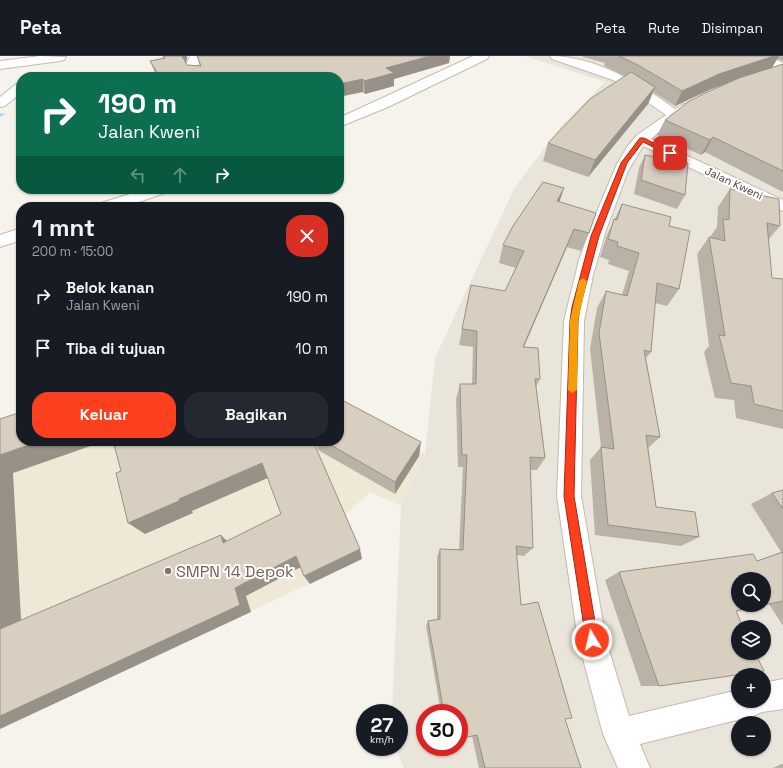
<!DOCTYPE html>
<html lang="id">
<head>
<meta charset="utf-8">
<style>
  body { margin:0; font-family:"Space Grotesk",sans-serif; background:#242831; color:#f1f3f6; height:100vh; display:flex; flex-direction:column; font-size:15px; white-space:nowrap }
  * { box-sizing:border-box; margin:0 }
  p { font-size:13px; color:#9ea1a6 }
  .icon { flex:none; width:22px; height:22px; fill:none; stroke:currentColor; stroke-width:2; stroke-linecap:round; stroke-linejoin:round }
  .map { position:relative; flex:1; overflow:hidden }
  .sheet { position:absolute; left:16px; top:146px; width:328px; height:244px; display:flex; flex-direction:column; background:#171b24; border-radius:16px; box-shadow:0 1px 3px #0004 }
  .sheet>* { flex:none }
  .guide { position:absolute; left:16px; top:16px; width:328px; height:122px; border-radius:16px; box-shadow:0 1px 3px #0004; background:#0b6e4f; color:#fff; overflow:hidden }
  .fabs { position:absolute; left:731px; top:516px; display:grid; gap:8px }
  .fabs a { display:grid; place-items:center; width:40px; height:40px; border-radius:50%; background:#171b24; box-shadow:0 1px 3px #0004; font-size:20px }
  .speed { position:absolute; left:356px; top:648px; display:flex; gap:8px; font-size:20px; font-weight:700; text-align:center }
  .speed>* { display:grid; place-content:center; width:52px; height:52px; border-radius:50%; background:#171b24; box-shadow:0 1px 3px #0004; line-height:1 }
  .speed small { font-size:10px; font-weight:400 }
  .speed .limit { border:6px solid #d22; background:#fff; color:#111 }
  .pin { position:absolute; display:grid; place-items:center; width:34px; height:34px; color:#fff; margin:-17px; border-radius:8px; box-shadow:0 2px 6px #0006 }
  .me { position:absolute; width:44px; margin:-22px; rotate:351deg; stroke-linejoin:round; filter:drop-shadow(0 0 3px #0008) }
  .turn { display:flex; align-items:center; gap:14px; height:84px; padding:0 16px; font-size:18px }
  .turn .icon { width:52px; height:52px; stroke-width:2.5 }
  .turn b { display:block; font-size:28px; line-height:34px }
  .lanes { display:flex; align-items:center; height:38px; padding:0 16px; background:#0003; justify-content:center; gap:20px; direction:ltr }
  .lanes .off { opacity:.35 }
  .round { display:grid; place-items:center; flex:none; width:42px; height:42px; border-radius:16px; background:#242831 }
  .head { display:flex; align-items:center; justify-content:space-between; height:68px; padding:0 16px }
  h1 { font-size:24px; font-weight:800; line-height:30px }
  .button { display:flex; gap:8px; margin-top:auto; padding:8px 16px }
  .button a { flex:1; height:46px; border-radius:16px; background:#fc3f1d; color:#fff; font-size:16px; font-weight:800; line-height:46px; text-align:center }
  .button a+a { background:#242831; color:#f1f3f6 }
  ul { padding:0; list-style:none }
  li { display:flex; align-items:center; gap:12px; height:52px; padding:0 16px }
  li div { flex:1 }
  li b { display:block; font-size:15px }
  li em { font-style:normal }
  header { display:flex; align-items:center; gap:24px; box-sizing:border-box; height:56px; padding:0 20px; background:#171b24; border-bottom:1px solid #363941 }
  header strong { font-size:19px }
  nav { display:flex; gap:22px; margin-inline-start:auto; font-size:14px }
  .map>svg:first-child { display:block }
</style>
</head>
<body>
<header>
<strong>Peta</strong>
<nav><a>Peta</a><a>Rute</a><a>Disimpan</a></nav>
</header>
<div class="map">
<svg width="783" height="712" viewBox="0 0 783 712">
  <rect width="100%" height="100%" fill="#f6f3ec"/>
  <!-- residential -->
  <path fill="#eae5da" fill-rule="evenodd" d="M525,0H783V712H404L395,691H399V657H392L401,450L425,398L435,302L514,133L561,70L605,26ZM738,523H764V549H738ZM738,571H764V597H738ZM738,619H764V645H738ZM425,657H459V691H425ZM738,667H764V693H738Z"/>
  <!-- education -->
  <path fill="#efe8d6" d="M339,351L425,398L401,450L370,436L344,460L362,503L0,673V373L21,385H339Z"/>
  <g fill="none" stroke-linecap="round" stroke-linejoin="round">
    <!-- stream -->
    <path fill="#a9d4f2" fill-rule="evenodd" d="M1,57L5,58L0,61V58Z"/>
    <!-- minor casing -->
    <g stroke="#c2bbae" stroke-width="2">
      <g id="minor">
        <path d="M40,0L66,1L64,4L60,5L0,13V5Z"/>
        <path d="M190,0H205L200,4L198,9L204,21H192L186,9Z"/>
        <path d="M473,0H489L487,3L388,51L339,71V62Z"/>
        <path d="M550,0C596,0 639,27 675,53L684,48H694L696,51L694,54L666,70L651,83L783,144V155L643,90L628,115L606,174L593,219L584,265L581,440L606,584L629,660L738,634V645H764V627L783,623V653L762,656L753,660L640,688L650,712H618L603,678L578,584L557,440L564,265L579,204L595,160L617,108L627,91L637,79L666,59L633,36L613,24L552,3Z"/>
        <path d="M754,0H769L783,7V16L756,3Z"/>
        <path d="M21,27V37L5,50L0,51V41L16,28Z"/>
        <path d="M146,133H170L168,136L124,151H99L101,147Z"/>
        <path d="M21,172V184L0,191V179Z"/>
      </g>
    </g>
    <!-- minor -->
    <use href="#minor" fill="#fff" fill-rule="evenodd"/>
  </g>
  <!-- wall -->
  <g fill="#bab2a6">
    <path d="M162,0H187V2L186,7L187,9L200,10L197,0H450L449,7L394,23V30L365,38L339,21H157L155,17L150,5L163,2Z"/>
    <path d="M583,0H783V5L777,3L772,12L783,8V136L705,96L701,99L657,79L665,64L730,26L711,33L675,50L653,36L648,48L588,121L543,105L548,87L625,20L604,10L605,7L583,1Z"/>
    <path d="M645,99L685,139L677,153L634,138L639,112Z"/>
    <path d="M564,132L559,145L589,177L581,195L567,191L524,291L540,323L536,331L545,402L537,414H530L533,492L524,500L517,499L521,549L565,663L581,712H479L472,680L459,657H441L426,570L428,565L437,563V501L440,493H459L463,411H458L456,343L460,328H472L473,291L459,289L462,273L505,235L516,212L499,207L503,189Z"/>
    <path d="M730,133L780,170L768,184L772,222L783,223V373L736,362L734,344L715,342L704,296L709,290L697,198L709,181H710L717,171L718,151Z"/>
    <path d="M622,148L669,170L679,233L667,250L655,247L651,296L646,302L660,381L648,392L656,451L699,481L681,490L595,479L590,404L601,391L590,293L597,252L606,235L622,239L629,215L608,208L609,204L600,201L606,181Z"/>
    <path d="M316,385H339L419,400L395,438L318,394Z"/>
    <path d="M783,434V570L769,548L736,555L659,630H641L605,524L619,516L757,505L781,496L751,448L772,437Z"/>
    <path d="M781,708H783V712H773Z"/>
  </g>
  <!-- shaded-wall -->
  <g fill="#979187">
    <path d="M181,0H187V2L185,10Z"/>
    <path d="M430,0H450L449,7L394,23V30L365,38L364,25L386,12Z"/>
    <path d="M774,0H779L771,13L711,33L675,50L682,35L719,18Z"/>
    <path d="M363,23V36L339,41V28Z"/>
    <path d="M655,31L648,48L588,121L595,104Z"/>
    <path d="M713,81L705,96L701,99L710,84Z"/>
    <path d="M564,132L558,150L557,145Z"/>
    <path d="M574,173L567,191L517,306L523,291Z"/>
    <path d="M40,385H105L13,417L22,581L0,577V399Z"/>
    <path d="M421,386L419,400L395,438V426Z"/>
    <path d="M262,407L270,421L192,455L193,457L145,478L128,467L179,443Z"/>
    <path d="M221,479L232,490L223,487Z"/>
    <path d="M360,493L362,503L310,528L304,520Z"/>
    <path d="M296,500L303,510L246,540L251,556L0,673V660L235,532Z"/>
  </g>
  <!-- building -->
  <g fill="#d8cfc1" stroke="#979187">
    <path d="M164,0H182L187,9L201,10L197,0H430L386,12L394,17L364,25L363,23L339,28V21H160L150,5L165,2Z"/>
    <path d="M619,0H774L719,18L682,35L638,9Z"/>
    <path d="M783,8V115L713,81L710,84L665,64L688,46L705,37L739,22Z"/>
    <path d="M631,16L655,31L595,104L548,87L590,43Z"/>
    <path d="M645,99L688,107L685,139L641,124Z"/>
    <path d="M543,126L564,132L557,145L596,157L589,177L574,173L523,291L538,292L540,323H535L545,402L530,401L533,492L516,490L521,549L538,546L572,662L565,663L581,712H485L477,679L459,683V657H444L428,565L440,563V493L463,494L467,399H462L460,328H476L477,275L462,273L471,229L505,235L524,195L503,189L513,170Z"/>
    <path d="M730,133L779,143L780,170L767,167L772,222L783,223V355L754,348L751,330L731,327L719,279L725,280L709,181L725,185L723,163L729,164Z"/>
    <path d="M622,148L671,161L669,170L690,175L679,233L657,227L651,296L644,294L660,381L646,379L656,451L695,456L699,481L608,469L601,391L614,393L599,277L606,235L627,240L639,197L617,190L618,186L608,183L614,163L617,164Z"/>
    <path d="M342,344L421,386L395,426L324,385H339V348Z"/>
    <path d="M21,356V385H40L0,399V363Z"/>
    <path d="M113,385H313L360,493L304,520L296,500L235,532L240,549L0,660V573L221,479L223,487L281,458L262,407L179,443V445L128,467L116,417L121,415Z"/>
    <path d="M783,434V453L772,437Z"/>
    <path d="M783,496V545L764,549V523H738V549H764L736,555L743,571H738V597H755L764,615L659,630L619,516L753,498L757,505Z"/>
  </g>
  <!-- route -->
  <path fill="#fc3f1d" stroke="#a42913" d="M640,82H644L673,97L668,98L643,86L627,107L599,180L580,251L578,265L574,440L598,584L596,588L592,590L588,588L586,584L564,440L570,265L572,251L591,180L621,107Z"/>
  <!-- slow -->
  <path fill="#f59e0b" d="M583,222L587,225L578,265L577,334L572,337L568,334L570,265L579,225Z"/>
  <!-- markers -->
  <circle fill="#8d6e63" stroke="#fff" stroke-width="1.5" cx="168" cy="515" r="4"/>
  <g text-anchor="middle" stroke-width="4" stroke-linejoin="round" paint-order="stroke">
    <!-- far-street labels -->
    <g font-size="11" fill="#4b4439" stroke="#fff">
      <text transform="translate(734 127) rotate(25)" y="4">Jalan Kweni</text>
    </g>
    <!-- near-education labels -->
    <g font-size="16" fill="#785e54" stroke="#fff" text-anchor="start">
      <text x="176" y="521">SMPN 14 Depok</text>
    </g>
  </g>
</svg>
<div class="fabs">
<a><svg class="icon" aria-label="search" viewBox="0 0 24 24"><circle cx="10" cy="10" r="6"/><path d="M15 15l6 6"/></svg></a>
<a><svg class="icon" aria-label="layers" viewBox="0 0 24 24"><path d="M12 4l9 5-9 5-9-5zM3 14l9 5 9-5"/></svg></a>
<a>+</a>
<a>−</a>
</div>
<div class="speed"><div>27<small>km/h</small></div><div class="limit">30</div></div>
<div class="pin" style="left:670px;top:97px;background:#d93025"><svg class="icon" aria-label="arrive" viewBox="0 0 24 24"><path d="M6 21V4h12l-3 4 3 4H6"/></svg></div>
<svg class="me" style="left:592px;top:584px" viewBox="-20 -20 40 40"><circle r="17" fill="#fc3f1d" stroke="#fff" stroke-width="3"/><path d="M0-11L8 9 0 5-8 9z" fill="#fff"/></svg>
<div class="guide">
<div class="turn"><svg class="icon" aria-label="right" viewBox="0 0 24 24"><path d="M7 20v-9h11M14 6l5 5-5 5"/></svg><div><b>190 m</b>Jalan Kweni</div></div>
<div class="lanes"><svg class="icon off" aria-label="left" viewBox="0 0 24 24"><path d="M17 20v-9H6M10 6l-5 5 5 5"/></svg><svg class="icon off" aria-label="ahead" viewBox="0 0 24 24"><path d="M12 20V5M6 11l6-6 6 6"/></svg><svg class="icon" aria-label="right" viewBox="0 0 24 24"><path d="M7 20v-9h11M14 6l5 5-5 5"/></svg></div>
</div>
<section class="sheet">
<div class="head"><div><h1>1 mnt</h1><p>200 m · 15:00</p></div><a class="round" style="background:#d93025;color:#fff"><svg class="icon" aria-label="close" viewBox="0 0 24 24"><path d="M6 6l12 12M18 6L6 18"/></svg></a></div>
<ul>
<li><svg class="icon" aria-label="right" viewBox="0 0 24 24"><path d="M7 20v-9h11M14 6l5 5-5 5"/></svg><div><b>Belok kanan</b><p>Jalan Kweni</p></div><em>190 m</em></li>
<li><svg class="icon" aria-label="arrive" viewBox="0 0 24 24"><path d="M6 21V4h12l-3 4 3 4H6"/></svg><div><b>Tiba di tujuan</b></div><em>10 m</em></li>
</ul>
<div class="button"><a>Keluar</a><a>Bagikan</a></div>
</section>
</div>
</body>
</html>
